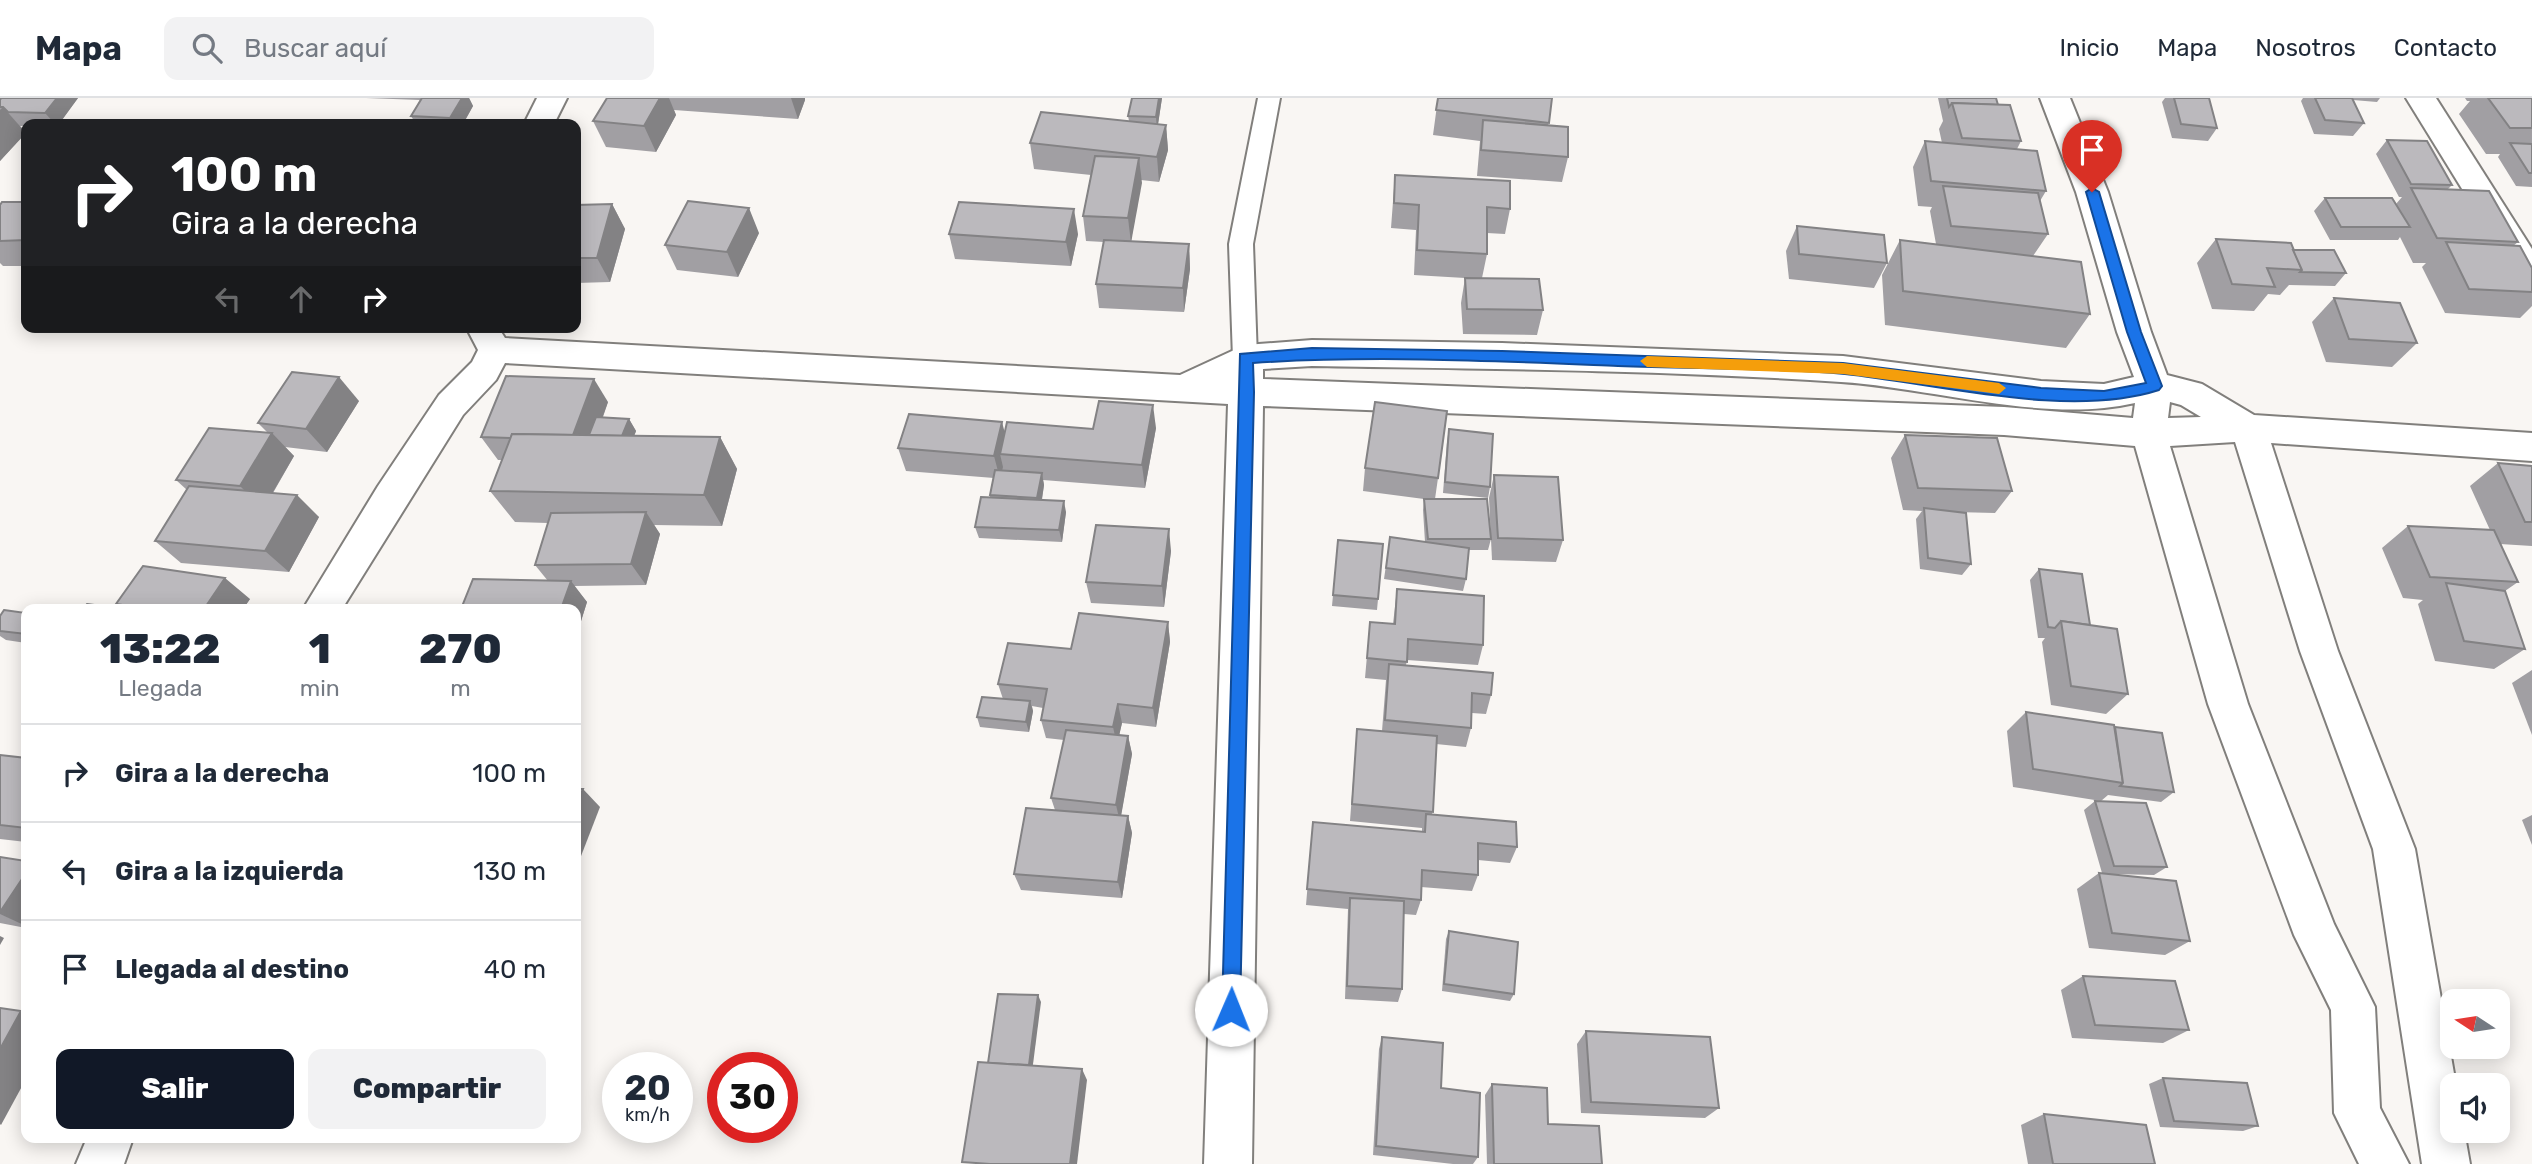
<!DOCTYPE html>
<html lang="es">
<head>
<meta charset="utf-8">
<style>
  body { margin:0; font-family:Rubik,sans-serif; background:#f2f2f3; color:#1f2937; height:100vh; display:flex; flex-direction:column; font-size:26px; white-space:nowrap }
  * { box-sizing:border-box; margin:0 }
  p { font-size:23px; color:#747a83 }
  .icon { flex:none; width:38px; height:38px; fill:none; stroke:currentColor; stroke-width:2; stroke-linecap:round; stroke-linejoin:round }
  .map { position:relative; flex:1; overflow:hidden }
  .details { position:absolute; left:21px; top:506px; width:560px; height:539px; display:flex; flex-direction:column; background:#fff; border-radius:14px; box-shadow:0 4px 18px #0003 }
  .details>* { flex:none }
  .top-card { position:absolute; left:21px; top:21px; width:560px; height:214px; border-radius:14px; box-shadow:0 4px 18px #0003; background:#202124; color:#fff; overflow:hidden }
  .needle { width:46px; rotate:282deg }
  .buttons { position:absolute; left:2440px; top:891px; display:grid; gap:14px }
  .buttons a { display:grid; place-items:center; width:70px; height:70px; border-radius:14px; background:#fff; box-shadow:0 4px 18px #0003; font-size:35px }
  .speed { position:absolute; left:602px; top:954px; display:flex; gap:14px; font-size:35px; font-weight:700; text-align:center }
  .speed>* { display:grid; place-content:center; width:91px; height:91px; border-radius:50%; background:#fff; box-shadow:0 4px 18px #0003; line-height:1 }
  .speed small { font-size:18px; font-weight:400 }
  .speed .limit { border:10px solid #d22; background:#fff; color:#111 }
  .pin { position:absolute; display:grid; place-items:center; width:60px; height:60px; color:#fff; margin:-72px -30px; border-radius:50% 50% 50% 0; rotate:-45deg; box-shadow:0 0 7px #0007 }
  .pin .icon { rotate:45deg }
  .me { position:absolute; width:77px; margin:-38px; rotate:1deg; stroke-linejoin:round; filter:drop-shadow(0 0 5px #0008) }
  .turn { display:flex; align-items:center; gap:24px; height:147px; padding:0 35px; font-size:32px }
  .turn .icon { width:91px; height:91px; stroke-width:2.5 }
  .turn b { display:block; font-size:49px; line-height:60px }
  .lanes { display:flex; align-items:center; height:66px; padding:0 35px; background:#0003; justify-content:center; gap:35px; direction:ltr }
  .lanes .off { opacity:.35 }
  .eta { display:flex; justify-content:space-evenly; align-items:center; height:119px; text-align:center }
  .eta b { font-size:42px; font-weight:800; line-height:49px }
  .primary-button { display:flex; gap:14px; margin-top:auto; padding:14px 35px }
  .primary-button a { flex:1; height:80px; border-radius:14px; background:#111827; color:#fff; font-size:28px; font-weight:800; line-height:80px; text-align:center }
  .primary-button a+a { background:#f2f2f3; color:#1f2937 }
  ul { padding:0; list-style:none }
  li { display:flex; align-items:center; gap:21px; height:98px; padding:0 35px; border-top:2px solid #e0e1e3 }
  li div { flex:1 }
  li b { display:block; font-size:26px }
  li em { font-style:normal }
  header { display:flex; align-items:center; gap:42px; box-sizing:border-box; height:98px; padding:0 35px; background:#fff; border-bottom:2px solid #e0e1e3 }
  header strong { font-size:33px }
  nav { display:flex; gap:38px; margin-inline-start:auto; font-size:24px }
  .search { width:490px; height:63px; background:#f2f2f3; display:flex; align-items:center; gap:18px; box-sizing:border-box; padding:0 24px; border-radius:14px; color:#747a83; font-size:26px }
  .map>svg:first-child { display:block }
</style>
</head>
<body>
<header>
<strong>Mapa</strong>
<div class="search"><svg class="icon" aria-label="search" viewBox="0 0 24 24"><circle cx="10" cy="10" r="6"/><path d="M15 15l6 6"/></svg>Buscar aquí</div>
<nav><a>Inicio</a><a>Mapa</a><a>Nosotros</a><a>Contacto</a></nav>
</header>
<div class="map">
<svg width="2532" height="1066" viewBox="0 0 2532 1066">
  <rect width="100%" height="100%" fill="#f9f6f3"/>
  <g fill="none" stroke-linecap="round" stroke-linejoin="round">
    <!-- service casing -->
    <g stroke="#817f7c" stroke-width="4">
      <path id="service" d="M1258,0H1280L1253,146L1257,260L1254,267L1245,269L1236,267L1233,260L1229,146Z"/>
    </g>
    <!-- minor casing -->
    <g stroke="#817f7c" stroke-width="4">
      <g id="minor">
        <path d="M537,0H567L554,26H524Z"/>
        <path d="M2040,0H2070L2108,94L2151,234L2167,277L2202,286L2254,317L2532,335V363L2271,345L2338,553L2415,751L2456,987H2452V1032H2464L2470,1066H2422L2373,751L2300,553L2235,344L2170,348L2248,606L2334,826L2375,909L2380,1010L2409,1066H2359L2334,1015L2331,912L2294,837L2208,606L2135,348L2004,337L1263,308L1252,1066H1204L1228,306L505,265L496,282L463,317L342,511H303L378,388L439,297L472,264L478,252L466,229H498L505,240L1180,277L1245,247L1312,242L1502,245L1843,258L2041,283L2104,286L2134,279L2117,234L2076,94ZM1312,268C1488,271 1665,272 1841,284C1934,290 2044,326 2135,305L2133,320L2004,309L1263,281V271ZM2170,304L2181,307L2201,319L2168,320Z"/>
        <path d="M2406,0H2436L2532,151V189L2520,185Z"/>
        <path d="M87,1040H133L124,1066H76Z"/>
      </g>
    </g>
    <!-- service -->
    <use href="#service" fill="#fff" fill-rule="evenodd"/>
    <!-- minor -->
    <use href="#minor" fill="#fff" fill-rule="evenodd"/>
  </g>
  <!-- wall -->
  <g fill="#a19fa3">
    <path d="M78,0L59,26H26V28H20L26,34L0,63V2Z"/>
    <path d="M366,0H469L473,8L463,26H416L411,18L420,2Z"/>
    <path d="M607,0H805V2L798,21L674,12L676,17L656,54L606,49L593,23Z"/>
    <path d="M1132,0H1162L1158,26L1166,27L1168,52L1159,84L1141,82L1131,143L1189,146L1190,171L1184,214L1099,210L1096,186L1104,144L1086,143L1083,118L1091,77L1034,71L1030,45L1129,23L1128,18Z"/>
    <path d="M1438,0H1552L1548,28L1568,59L1562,84L1477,78L1480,43L1433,37Z"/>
    <path d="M1938,0H1996L1998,7L2021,43L2017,51L2046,93L2040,103L2048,136L2033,158L2090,216L2066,250L1885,227L1882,177L1900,142L1936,146L1930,113L1932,109L1918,108L1913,69L1925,43L1942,45L1939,31L1943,23Z"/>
    <path d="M2165,0H2209L2217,30L2208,43L2172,40L2162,4Z"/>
    <path d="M2303,0H2380L2377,4L2353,2L2364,25L2353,38L2314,36L2301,3Z"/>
    <path d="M2465,0H2532V89L2516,88L2498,59L2500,56H2486L2459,16L2470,3H2467Z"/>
    <path d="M2387,42L2452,87L2448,91L2518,144L2513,148L2532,170V208L2520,220L2445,215L2422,169L2426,165H2413L2400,139L2398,142H2330L2314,113L2325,100L2396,106L2402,99H2399L2376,56Z"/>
    <path d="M1395,77L1510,111L1505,136L1487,135V156L1482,180L1543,212L1537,237L1463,236L1461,205L1465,180L1414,177L1416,132L1391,130Z"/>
    <path d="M26,104V168H3L0,165V107Z"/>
    <path d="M612,106L625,131L610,184L576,185V107Z"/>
    <path d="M1797,128L1887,165L1874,190L1789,181L1786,153Z"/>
    <path d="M759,135L738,179L677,172L665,147Z"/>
    <path d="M949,136H1078L1071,168L955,161Z"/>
    <path d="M2216,141L2293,152L2346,175L2335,188L2289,187L2280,197L2268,196L2254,213L2212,211L2197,165Z"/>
    <path d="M2334,200L2417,245L2392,269L2326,264L2312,224Z"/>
    <path d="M359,303L327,354L285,349L294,358L273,395L319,419L289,474L181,465L155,443L187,392L176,382L268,335L258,325Z"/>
    <path d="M608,304L603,319L629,321L636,333L634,338L720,339L737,371L722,428L654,427L660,436L646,487L574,488L587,504L576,539V511L548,483L535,467L548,425L515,424L490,393L502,362H498L481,339Z"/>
    <path d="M1156,330L1145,390L1043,382L1044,387L1042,402L1066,414L1062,444L979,440L975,429L990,400V397L994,380L906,373L898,350L1005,334L1093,331Z"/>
    <path d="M1449,331L1490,389L1488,400L1443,395L1447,343Z"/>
    <path d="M1905,337L2012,393L1995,415L1955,414L1971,466L1962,477L1920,471L1916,421L1922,413L1903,412L1891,360Z"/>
    <path d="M2498,365L2532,368V448L2500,446L2518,484L2505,493L2525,551L2494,571L2435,563L2418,506L2423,502L2403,500L2382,450L2408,428L2490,432L2470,388Z"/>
    <path d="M1365,370L1438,380L1435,401L1491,441L1488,452H1469L1466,481L1463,493L1384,481L1390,439L1425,444L1423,412L1424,401L1363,393Z"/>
    <path d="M1494,377L1563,442L1556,464L1492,462L1489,400Z"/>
    <path d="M1338,442L1383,446L1377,512L1332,508Z"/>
    <path d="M1171,453L1164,509L1091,505L1086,484Z"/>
    <path d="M2039,471L2090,527L2128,596L2106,616L2051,607L2042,544L2045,540H2038L2030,482Z"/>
    <path d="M1397,491L1483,547L1478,567L1407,562L1406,567L1491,597L1486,616L1472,615L1471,630L1466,649L1436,646L1432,717L1517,749L1510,765L1478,762V777L1472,793L1421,789V802L1416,817L1404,816L1402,891L1398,904L1345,901L1348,811L1306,807L1313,724L1422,734V730L1350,723L1357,631L1382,633L1386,582L1365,580L1370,524L1393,526Z"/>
    <path d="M250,501L243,511H83H122L116,506Z"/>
    <path d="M26,515V545L6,542L0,538V518Z"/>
    <path d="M1168,524L1170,544L1156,629L1122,625L1119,637L1128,638L1132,656L1121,717L1128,718L1132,735L1122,800L1021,792L1014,776L1055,712L1051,700L1064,642L1046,640L1041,622L1043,610L1032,608L1033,613L1029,634L980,629L977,619L1003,601L998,586L1071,551Z"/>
    <path d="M2532,572V637L2512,585Z"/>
    <path d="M2026,614L2115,629L2174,694L2161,704L2108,697L2101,703L2013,689L2007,633Z"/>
    <path d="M0,657L26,660V744L0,741Z"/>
    <path d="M2095,703L2167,769L2154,777L2112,776L2190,843L2165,857L2089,850L2077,791L2099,775H2102L2084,712Z"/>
    <path d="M2532,717V747L2522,722Z"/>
    <path d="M0,759L26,763V830L0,825Z"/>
    <path d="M1449,833L1514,896L1510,903L1442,893L1446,841Z"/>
    <path d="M2083,878L2189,932L2163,945L2072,940L2061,892Z"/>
    <path d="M1586,933L1719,1010L1705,1020L1581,1015L1577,946Z"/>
    <path d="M1382,939L1441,990L1478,1059L1473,1066H1453L1373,1057L1379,951Z"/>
    <path d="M2163,980L2258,1028L2243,1033L2160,1029L2149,986Z"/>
    <path d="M1492,986L1548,1026L1602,1066H1487L1485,997Z"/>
    <path d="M2044,1016L2155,1066H2028L2021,1027Z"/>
    <path d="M260,1040H293L292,1043Z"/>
  </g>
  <!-- shaded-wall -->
  <g fill="#838284">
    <path d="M57,0H78L59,26H55L45,15Z"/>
    <path d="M462,0H469L473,8L463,26H454L450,20Z"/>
    <path d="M660,0H669L676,17L656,54L644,28Z"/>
    <path d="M791,0H805V2L798,21Z"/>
    <path d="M1159,0H1162L1157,33L1156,19Z"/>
    <path d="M3,9L26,35L0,63V12Z"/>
    <path d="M1166,27L1168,52L1159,84L1157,59Z"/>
    <path d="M1139,60L1142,85L1131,145L1128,120Z"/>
    <path d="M612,106L625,131L610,184L597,160Z"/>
    <path d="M749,110L759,135L738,179L727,154Z"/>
    <path d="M1074,111L1078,136L1071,168L1066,144Z"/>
    <path d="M1189,146L1190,171L1184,214L1183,190Z"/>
    <path d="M339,279L359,303L327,354L306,331Z"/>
    <path d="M594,281L608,304L596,337L571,342Z"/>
    <path d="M1153,307L1156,330L1145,390L1142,367Z"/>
    <path d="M629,321L636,333L629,351L622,339Z"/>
    <path d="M1002,324L1008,347L1000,356L1003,369L1000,381L994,358Z"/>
    <path d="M272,335L294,358L263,411L240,388Z"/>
    <path d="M720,339L737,371L722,428L704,397Z"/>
    <path d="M1042,375L1044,387L1040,412L1037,400Z"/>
    <path d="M297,397L319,419L289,474L265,453Z"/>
    <path d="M1064,403L1066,414L1062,444L1059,432Z"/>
    <path d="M646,414L660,436L646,487L631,466Z"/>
    <path d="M1169,431L1171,453L1164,509L1162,488Z"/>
    <path d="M225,480L250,501L243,511H204Z"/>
    <path d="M571,483L587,504L576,539V511H561Z"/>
    <path d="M1168,524L1170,544L1156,629L1153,610Z"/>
    <path d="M1030,603L1033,613L1029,634L1026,624Z"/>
    <path d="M1118,606L1122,625L1117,647L1113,629Z"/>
    <path d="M1128,638L1132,656L1120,724L1116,707Z"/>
    <path d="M583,691L600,709L576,771V708Z"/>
    <path d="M1128,718L1132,735L1122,800L1118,784Z"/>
    <path d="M26,775V828L0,816V814Z"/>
    <path d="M0,838L4,840L0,847Z"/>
    <path d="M1038,897L1041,904L1032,974L1029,968Z"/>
    <path d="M21,913L26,914V981L1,1027L0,1026V951Z"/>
    <path d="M1082,971L1087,982L1077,1066H1070Z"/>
    <path d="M282,1040H293L292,1043Z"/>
  </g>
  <!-- building -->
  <g fill="#bbb9bd" stroke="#838284" stroke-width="2">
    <path d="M1,0H57L45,15L8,14L3,9H0V2Z"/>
    <path d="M422,0H462L450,20L411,18Z"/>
    <path d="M607,0H660L644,28L593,23Z"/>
    <path d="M1132,0H1159L1156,19L1128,18Z"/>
    <path d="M1438,0H1552L1549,25L1436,12Z"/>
    <path d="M1947,0H1996L1998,7L1952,5L1949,9Z"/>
    <path d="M2174,0H2209L2217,30L2181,26Z"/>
    <path d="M2315,0H2352L2364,25L2325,22Z"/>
    <path d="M2488,0H2532V30H2510Z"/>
    <path d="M1952,5L2010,7L2021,43L1962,40Z"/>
    <path d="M1041,14L1166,27L1157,59L1030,45Z"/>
    <path d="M1483,22L1568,29V59L1481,52Z"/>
    <path d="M2387,42L2427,43L2452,87L2411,86Z"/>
    <path d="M1925,43L2037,53L2046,93L1931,83Z"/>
    <path d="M2510,45L2532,46V75H2529Z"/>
    <path d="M1095,58L1139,60L1128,120L1083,118Z"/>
    <path d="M1395,77L1510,83V111L1487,109V156L1417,152L1419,107L1394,105Z"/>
    <path d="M1943,88L2038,95L2048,136L1951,128Z"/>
    <path d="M2411,90L2489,93L2518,144L2437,140Z"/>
    <path d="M2325,100H2392L2410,129H2341Z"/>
    <path d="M688,103L749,110L727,154L665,147Z"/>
    <path d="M2,104H26V142L0,143V107Z"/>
    <path d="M959,104L1074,111L1066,144L949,136Z"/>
    <path d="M612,106L597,160H576V107Z"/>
    <path d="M1797,128L1884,137L1887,165L1799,156Z"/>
    <path d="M2216,141L2291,145L2302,172L2267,170L2275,189L2232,186Z"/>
    <path d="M1104,142L1189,146L1183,190L1096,186Z"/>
    <path d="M1900,142L2081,164L2090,216L1903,193Z"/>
    <path d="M2446,144L2520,148L2532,170V194L2469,191Z"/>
    <path d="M2293,152H2334L2346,175L2300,174L2302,172Z"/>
    <path d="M1465,180L1539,181L1543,212L1467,211Z"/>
    <path d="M2334,200L2400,205L2417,245L2349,241Z"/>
    <path d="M292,274L339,279L306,331L258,325Z"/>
    <path d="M506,278L594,281L573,337L512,336L511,340L481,339Z"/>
    <path d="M1099,303L1153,307L1142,367L1000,356L1007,324L1093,331Z"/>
    <path d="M1375,304L1447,313L1438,380L1365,370Z"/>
    <path d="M909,316L1002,324L994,358L898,350Z"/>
    <path d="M596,319L629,321L622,338L589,337Z"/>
    <path d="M209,330L272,335L240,388L176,382Z"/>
    <path d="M1449,331L1493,336L1490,389L1445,384Z"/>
    <path d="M512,336L720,339L704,397L490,393Z"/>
    <path d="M1905,337L1997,340L2012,393L1918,390Z"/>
    <path d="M2498,365L2532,368V424H2525Z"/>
    <path d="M995,372L1042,375L1037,400L990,397Z"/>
    <path d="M1494,377L1558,379L1563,442L1498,440Z"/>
    <path d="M189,388L297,397L265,453L155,443Z"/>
    <path d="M981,399L1064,403L1059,432L975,429Z"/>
    <path d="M1424,401H1487L1491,441H1428Z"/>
    <path d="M1924,410L1966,415L1971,466L1928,460Z"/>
    <path d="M646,414L631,466L535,467L551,415Z"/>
    <path d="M1096,427L1169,431L1162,488L1086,484Z"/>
    <path d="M2408,428L2494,432L2518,484L2430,479Z"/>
    <path d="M1390,439L1469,450L1466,481L1386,470Z"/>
    <path d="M1338,442L1383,446L1378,501L1333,497Z"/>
    <path d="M143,468L225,480L204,511H148L116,506Z"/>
    <path d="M2039,471L2082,476L2090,527L2061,523L2055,530L2048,529Z"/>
    <path d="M473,481L571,483L561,511H461Z"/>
    <path d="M2446,485L2505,493L2525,551L2464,543Z"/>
    <path d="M1397,491L1484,498L1483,547L1408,541L1407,564L1367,560L1370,524L1395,526Z"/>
    <path d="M87,506L124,511H83Z"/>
    <path d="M4,512L26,515V536L0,533V518Z"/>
    <path d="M1079,515L1168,524L1153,610L1118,606L1113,629L1041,622L1047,591L998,586L1008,545L1071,551Z"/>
    <path d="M2061,523L2117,531L2128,596L2071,588Z"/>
    <path d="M1389,566L1493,575L1491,597L1472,595L1471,630L1385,622Z"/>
    <path d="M982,599L1030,603L1026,624L977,619Z"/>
    <path d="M2026,614L2114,627L2123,685L2033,671Z"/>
    <path d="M2115,629L2162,635L2174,694L2120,688L2123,685Z"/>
    <path d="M1357,631L1437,638L1433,714L1352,706Z"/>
    <path d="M1066,632L1128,638L1116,707L1051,700Z"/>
    <path d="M0,657L26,660V730L0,727Z"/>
    <path d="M576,691H583L576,708Z"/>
    <path d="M2095,703L2146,705L2167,769L2114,768Z"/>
    <path d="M1026,710L1128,718L1118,784L1014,776Z"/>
    <path d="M1426,716L1516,724L1517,749L1478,745V777L1422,772L1421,802L1307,791L1313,724L1425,734Z"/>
    <path d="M0,759L26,763V775L0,814Z"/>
    <path d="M2099,775L2176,783L2190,843L2112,835Z"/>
    <path d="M1350,800L1404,803L1402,891L1347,888Z"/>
    <path d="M1449,833L1518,844L1514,896L1444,886Z"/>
    <path d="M2083,878L2175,883L2189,932L2095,927Z"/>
    <path d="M998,896L1038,897L1029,967L988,965Z"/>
    <path d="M0,910L21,913L0,951Z"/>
    <path d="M1586,933L1710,939L1719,1010L1591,1004Z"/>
    <path d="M1382,939L1443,945L1441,990L1480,995L1478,1059L1376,1048Z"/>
    <path d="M978,964L1082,971L1070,1066H990L962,1064Z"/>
    <path d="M2163,980L2247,985L2258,1028L2174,1023Z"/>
    <path d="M1492,986L1547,990L1548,1026L1599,1028L1602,1066H1494Z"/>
    <path d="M2044,1016L2146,1027L2155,1066H2053Z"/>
  </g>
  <!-- route -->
  <path fill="#1a73e8" stroke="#114b97" stroke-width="2" d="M2092,90L2099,94L2141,234L2162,288L2159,292C2069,321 1939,286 1845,276C1770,269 1693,271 1618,268C1496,263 1374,257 1253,265L1254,294L1240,912L1237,918L1231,921L1224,918L1222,912L1240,256L1312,250L1502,253L1843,265L2041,290L2104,293L2146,285L2127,234L2086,94Z"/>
  <!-- slow -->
  <path fill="#f59e0b" d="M1647,258L1843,265L1999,285L2006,290L1999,296L1843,276L1647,269L1640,263Z"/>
</svg>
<div class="buttons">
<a><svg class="needle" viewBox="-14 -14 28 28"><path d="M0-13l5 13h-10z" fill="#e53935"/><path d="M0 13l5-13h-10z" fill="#747a83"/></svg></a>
<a><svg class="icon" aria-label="sound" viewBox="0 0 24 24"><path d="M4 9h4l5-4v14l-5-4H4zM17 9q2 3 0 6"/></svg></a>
</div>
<div class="speed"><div>20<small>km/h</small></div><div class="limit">30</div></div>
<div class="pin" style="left:2092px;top:94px;background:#d93025"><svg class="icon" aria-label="arrive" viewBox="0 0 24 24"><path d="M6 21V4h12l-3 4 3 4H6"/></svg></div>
<svg class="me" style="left:1231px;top:912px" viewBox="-20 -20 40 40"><circle r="19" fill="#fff"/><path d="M0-13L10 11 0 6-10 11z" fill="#1a73e8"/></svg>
<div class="top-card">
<div class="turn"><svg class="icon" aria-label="right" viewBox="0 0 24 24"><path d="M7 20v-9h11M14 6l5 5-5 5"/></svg><div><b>100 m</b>Gira a la derecha</div></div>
<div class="lanes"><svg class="icon off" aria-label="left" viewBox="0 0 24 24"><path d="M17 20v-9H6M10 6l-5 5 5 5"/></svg><svg class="icon off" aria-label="ahead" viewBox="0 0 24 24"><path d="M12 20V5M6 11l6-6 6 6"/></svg><svg class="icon" aria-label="right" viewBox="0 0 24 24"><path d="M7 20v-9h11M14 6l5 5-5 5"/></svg></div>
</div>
<section class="details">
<div class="eta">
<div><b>13:22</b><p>Llegada</p></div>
<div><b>1</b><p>min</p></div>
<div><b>270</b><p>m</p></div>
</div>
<ul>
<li><svg class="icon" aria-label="right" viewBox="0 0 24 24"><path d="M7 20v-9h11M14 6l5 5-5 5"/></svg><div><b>Gira a la derecha</b></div><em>100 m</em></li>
<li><svg class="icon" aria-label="left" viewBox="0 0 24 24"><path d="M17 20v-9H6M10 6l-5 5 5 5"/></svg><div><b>Gira a la izquierda</b></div><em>130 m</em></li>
<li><svg class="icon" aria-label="arrive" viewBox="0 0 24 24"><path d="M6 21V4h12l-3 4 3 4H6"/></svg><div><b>Llegada al destino</b></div><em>40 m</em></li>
</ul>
<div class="primary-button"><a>Salir</a><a>Compartir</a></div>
</section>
</div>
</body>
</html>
